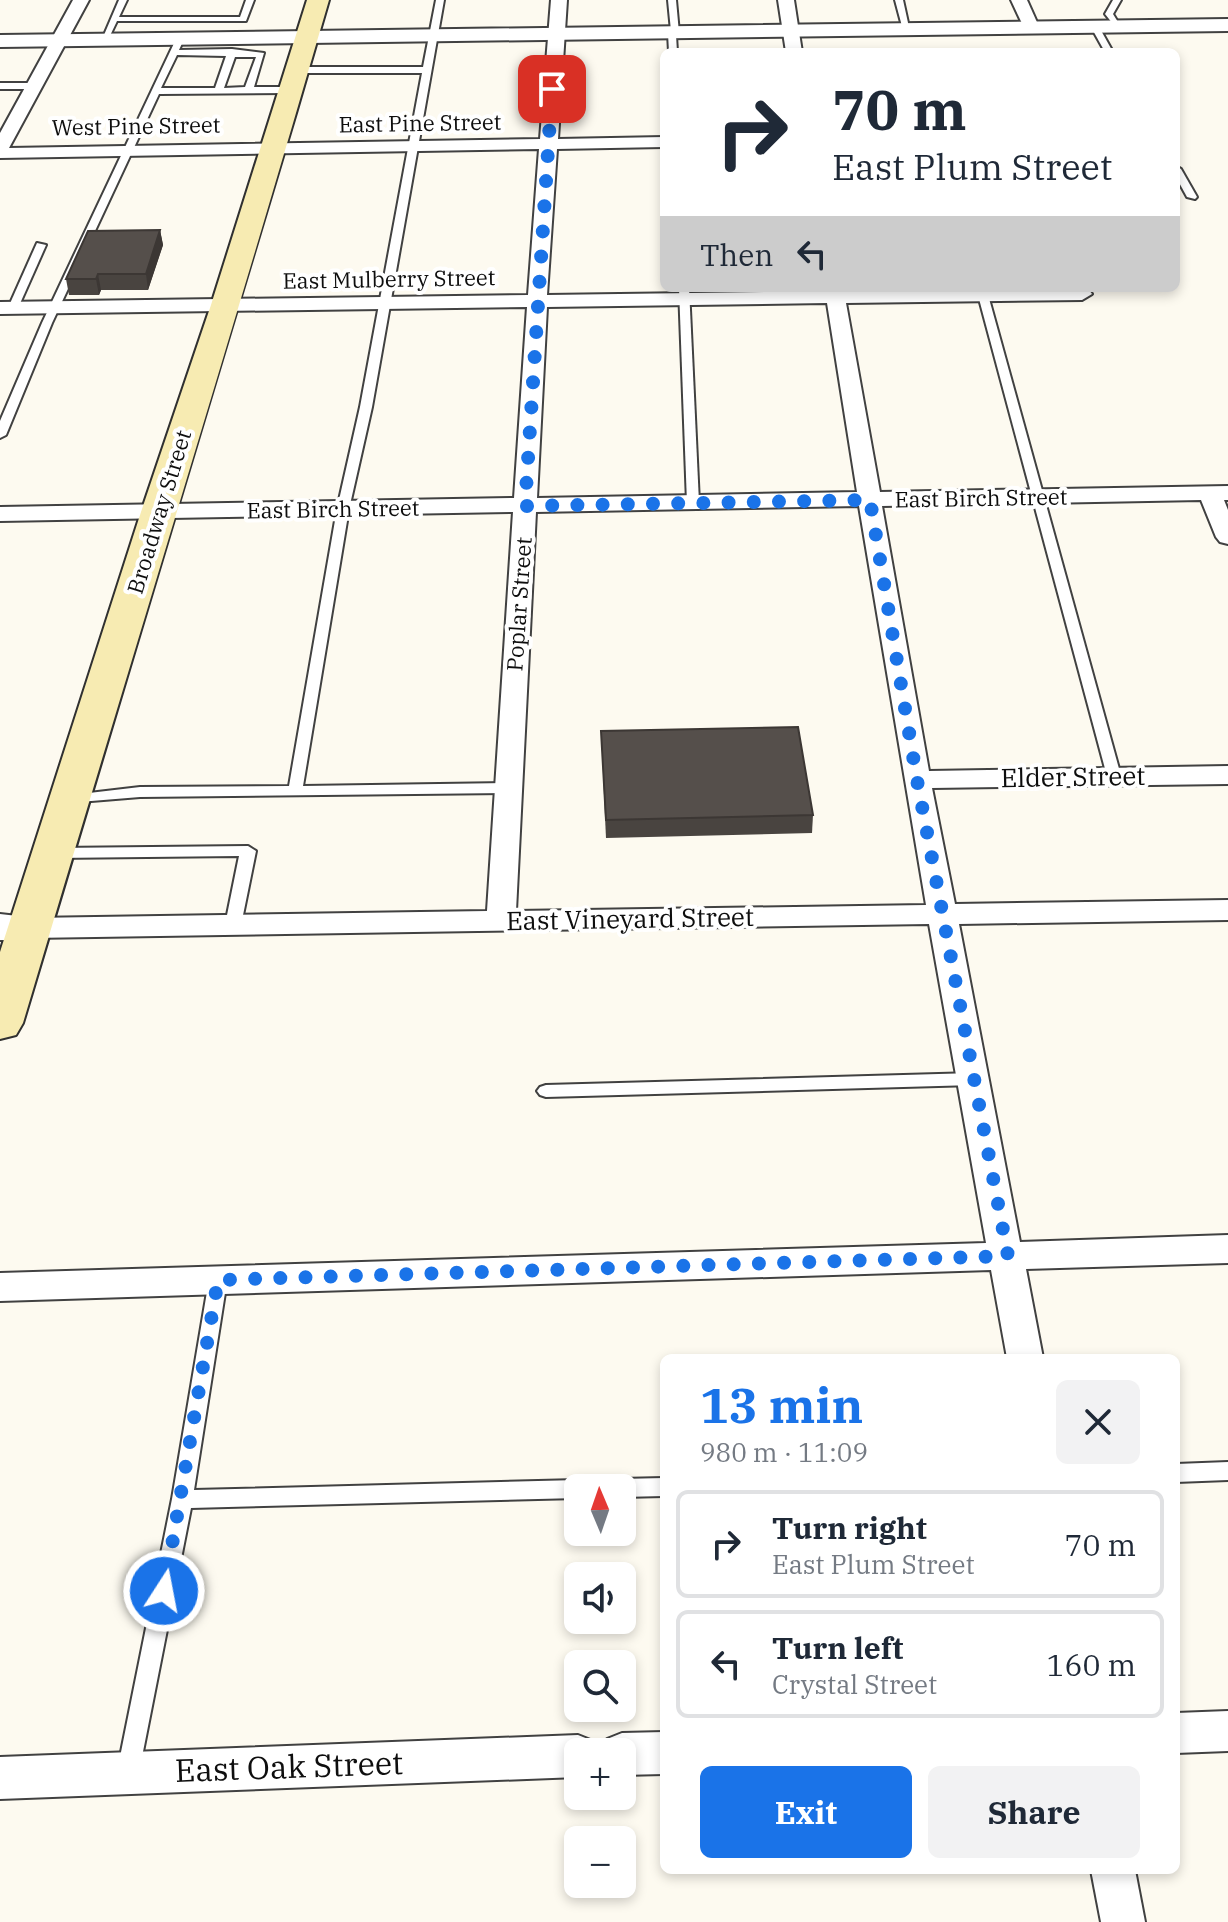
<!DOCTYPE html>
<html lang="en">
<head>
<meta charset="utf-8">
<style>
  body { margin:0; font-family:"IBM Plex Serif",serif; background:#f2f2f3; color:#1f2937; height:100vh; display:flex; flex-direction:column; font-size:30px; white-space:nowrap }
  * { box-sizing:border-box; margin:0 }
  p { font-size:26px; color:#747a83 }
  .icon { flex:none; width:44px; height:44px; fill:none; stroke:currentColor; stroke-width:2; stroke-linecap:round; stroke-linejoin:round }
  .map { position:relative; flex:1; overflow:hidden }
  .side { position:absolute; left:660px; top:1354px; width:520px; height:520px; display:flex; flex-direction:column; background:#fff; border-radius:12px; box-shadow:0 4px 12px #0003 }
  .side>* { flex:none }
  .guide { position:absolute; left:660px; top:48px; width:520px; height:244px; border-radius:12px; box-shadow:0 4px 12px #0003; background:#fff; color:#1f2937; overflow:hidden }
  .needle { width:52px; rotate:358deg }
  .tools { position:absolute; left:564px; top:1474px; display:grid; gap:16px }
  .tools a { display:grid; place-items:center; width:72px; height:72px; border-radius:12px; background:#fff; box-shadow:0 4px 12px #0003; font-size:40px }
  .pin { position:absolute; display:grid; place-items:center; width:68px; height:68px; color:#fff; margin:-34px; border-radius:16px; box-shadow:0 4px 12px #0006 }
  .me { position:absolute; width:88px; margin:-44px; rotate:11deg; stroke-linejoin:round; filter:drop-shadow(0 0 6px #0008) }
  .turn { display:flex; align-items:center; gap:28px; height:168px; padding:0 40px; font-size:36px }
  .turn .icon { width:104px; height:104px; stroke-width:2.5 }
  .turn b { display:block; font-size:56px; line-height:68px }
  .then { display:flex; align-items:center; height:76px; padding:0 40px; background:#0003; gap:16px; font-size:30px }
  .round { display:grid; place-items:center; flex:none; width:84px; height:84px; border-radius:12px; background:#f2f2f3 }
  .summary { display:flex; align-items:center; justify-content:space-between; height:136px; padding:0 40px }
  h1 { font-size:48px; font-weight:700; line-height:60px; color:#1a73e8 }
  .action { display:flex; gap:16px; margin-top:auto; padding:16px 40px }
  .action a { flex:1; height:92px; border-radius:12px; background:#1a73e8; color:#fff; font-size:32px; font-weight:700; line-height:92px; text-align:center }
  .action a+a { background:#f2f2f3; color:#1f2937 }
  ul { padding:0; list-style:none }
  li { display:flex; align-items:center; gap:24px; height:108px; margin:0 16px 12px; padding:0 24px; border:4px solid #e0e1e3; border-radius:12px }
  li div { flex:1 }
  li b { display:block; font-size:30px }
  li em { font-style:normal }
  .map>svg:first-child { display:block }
</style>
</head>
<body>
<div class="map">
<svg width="1228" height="1922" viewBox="0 0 1228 1922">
  <rect width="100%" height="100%" fill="#fdfaf0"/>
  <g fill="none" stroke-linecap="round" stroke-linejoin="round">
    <!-- service casing -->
    <g stroke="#414141" stroke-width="4">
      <g id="service">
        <path d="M119,0H127L119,17H240L246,0H254L246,21H117L107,42H101Z"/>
        <path d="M436,0H444L372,407L349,509L303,786L507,783L514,788L507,793L140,797L67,803L65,800L72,795L140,787L289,786L337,509L360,407L422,73H295L291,70L295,67H423Z"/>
        <path d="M668,0H676L679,33L676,35L677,52H669L668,33L671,31Z"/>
        <path d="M895,0H903L910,32L903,30Z"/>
        <path d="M1113,0H1121L1113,14L1121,27L1117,29L1105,14Z"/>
        <path d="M1095,25L1099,27L1113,52H1105L1091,27Z"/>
        <path d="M177,37L184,39L179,50L232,49L264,53L254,87H289L293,90L289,93L159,94L52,323L6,435L0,438V421L42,323ZM177,55L226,56L215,88H161ZM235,57H256L245,87L224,88Z"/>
        <path d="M0,83H33L37,86L33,89H0Z"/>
        <path d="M1176,166L1181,169L1197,197L1195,199L1187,197L1176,177Z"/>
        <path d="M37,243L46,245L18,308L9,310L8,308Z"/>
        <path d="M679,288H689L699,503L693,507L687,503Z"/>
        <path d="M983,292L988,295L1121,776L1119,779L1114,781L1107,776L978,295Z"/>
        <path d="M248,846L256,851L241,925L233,930L225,925L239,856L55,858L47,853L55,848Z"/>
        <path d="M974,1073L980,1075L982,1079L980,1083L974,1085L546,1097L540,1095L537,1091L540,1087L546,1085Z"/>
        <path d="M218,1272L225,1275L227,1280L194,1490L578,1480L585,1483L588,1488H578V1498L191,1508L139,1772L136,1780L128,1783L120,1780L117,1772L172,1499L209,1280L211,1275Z"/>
        <path d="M1228,1462V1480L1176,1482V1464Z"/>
        <path d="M664,1478V1496L622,1497V1488H610L613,1482L620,1479Z"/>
      </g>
    </g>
    <!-- minor casing -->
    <g stroke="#414141" stroke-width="4">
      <g id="minor">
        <path d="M73,0H89L9,148L540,139L551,0H567L558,139L664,137V147L557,149L547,295L825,291L824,288H844V291L1089,290L1092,294L1082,300L846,303L880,492L1228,486V500H1224L1228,510V544L1220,542L1216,537L1201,500L882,506L929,771L1228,766V784L932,788L955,904L1228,900V920L959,924L1020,1242L1228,1235V1263L1026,1269L1043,1358H1007L991,1270L0,1301V1273L986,1243L929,924L31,938L21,935L16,928L21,921L31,918L487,911L513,512L0,521V507L514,498L527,307L0,314V302L528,295L539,149L0,158V133ZM827,303L857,492L537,498L547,307ZM859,506L926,905L516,911L536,512Z"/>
        <path d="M778,0H794L802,52H786Z"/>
        <path d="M1011,0H1027L1040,29L1038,32H1026Z"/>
        <path d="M1228,1711V1751L1176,1753V1713Z"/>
        <path d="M664,1732V1774L622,1775V1752H602L607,1739L622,1733Z"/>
        <path d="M578,1735L593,1741L597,1752H578V1777L0,1799V1757Z"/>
        <path d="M1091,1870H1135L1145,1922H1101Z"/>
      </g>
    </g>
    <!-- tertiary casing -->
    <g stroke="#414141" stroke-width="4">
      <g id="tertiary">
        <path d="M1228,19V31L0,47V35Z"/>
        <path d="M0,914L44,919L50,928L44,937L31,941L0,940Z"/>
      </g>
    </g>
    <!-- secondary casing -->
    <g stroke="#303030" stroke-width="4">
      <path id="secondary" d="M307,0H329C230,342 124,682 23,1023L16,1035L0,1039V952L141,512L211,305Z"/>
    </g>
    <!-- service -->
    <use href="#service" fill="#fff" fill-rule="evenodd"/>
    <!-- minor -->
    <use href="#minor" fill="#fff" fill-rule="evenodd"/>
    <!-- tertiary -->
    <use href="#tertiary" fill="#fff" fill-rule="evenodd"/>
    <!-- secondary -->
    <use href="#secondary" fill="#f7ebb2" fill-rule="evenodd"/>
  </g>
  <!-- wall -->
  <g fill="#494440">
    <path d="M160,230L163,245L148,290H101L99,295H69L66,279Z"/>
    <path d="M601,731L813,815L812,833L606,838Z"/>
  </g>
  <!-- shaded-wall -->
  <g fill="#3c3734">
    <path d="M160,230L163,245L148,290L146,274Z"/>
    <path d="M98,274L101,290L99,295L96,279Z"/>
  </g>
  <!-- building -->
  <g fill="#554f4b" stroke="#3c3734" stroke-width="2">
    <path d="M160,230L146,274H98L96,279H66L88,231Z"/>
    <path d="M798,727L813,815L606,820L601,731Z"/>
  </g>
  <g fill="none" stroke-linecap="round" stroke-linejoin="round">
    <!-- route -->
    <path stroke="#1a73e8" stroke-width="14" stroke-dasharray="0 25.2" d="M164,1591L218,1280L1008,1256L917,780L870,500L525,506L552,89"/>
  </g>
  <g text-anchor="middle" stroke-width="8" stroke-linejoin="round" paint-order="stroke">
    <!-- far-street labels -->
    <g font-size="22" fill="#0e0e0e" stroke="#fff">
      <text transform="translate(420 123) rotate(-1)" y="8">East Pine Street</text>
      <text transform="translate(136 126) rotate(-1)" y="8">West Pine Street</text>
      <text transform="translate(389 279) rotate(-1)" y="8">East Mulberry Street</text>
      <text transform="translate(981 498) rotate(-1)" y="8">East Birch Street</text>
      <text transform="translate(333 509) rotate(-1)" y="8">East Birch Street</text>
      <text transform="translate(159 512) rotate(-73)" y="8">Broadway Street</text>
      <text transform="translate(519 604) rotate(-86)" y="8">Poplar Street</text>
    </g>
    <!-- street labels -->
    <g font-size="26" fill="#0e0e0e" stroke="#fff">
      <text transform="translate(1073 777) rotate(-1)" y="9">Elder Street</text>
      <text transform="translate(630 919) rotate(-1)" y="9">East Vineyard Street</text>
    </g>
    <!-- near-street labels -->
    <g font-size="32" fill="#0e0e0e" stroke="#fff">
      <text transform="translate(289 1767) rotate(-2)" y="11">East Oak Street</text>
    </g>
  </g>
</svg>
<div class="tools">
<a><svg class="needle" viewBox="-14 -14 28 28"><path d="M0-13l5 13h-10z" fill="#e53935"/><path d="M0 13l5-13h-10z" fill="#747a83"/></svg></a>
<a><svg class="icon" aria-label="sound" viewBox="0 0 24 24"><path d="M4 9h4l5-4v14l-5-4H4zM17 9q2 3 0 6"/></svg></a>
<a><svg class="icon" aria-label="search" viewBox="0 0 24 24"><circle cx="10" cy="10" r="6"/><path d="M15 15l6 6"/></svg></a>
<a>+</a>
<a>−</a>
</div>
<div class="pin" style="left:552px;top:89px;background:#d93025"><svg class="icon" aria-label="arrive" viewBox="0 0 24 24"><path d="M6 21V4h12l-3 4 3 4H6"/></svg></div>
<svg class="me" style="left:164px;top:1591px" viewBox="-20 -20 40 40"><circle r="17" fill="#1a73e8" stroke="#fff" stroke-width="3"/><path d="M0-11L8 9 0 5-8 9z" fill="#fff"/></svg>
<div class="guide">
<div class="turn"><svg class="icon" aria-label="right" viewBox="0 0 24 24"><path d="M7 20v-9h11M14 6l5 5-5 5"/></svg><div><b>70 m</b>East Plum Street</div></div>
<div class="then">Then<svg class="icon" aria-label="left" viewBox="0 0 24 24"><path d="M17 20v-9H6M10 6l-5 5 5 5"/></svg></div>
</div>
<section class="side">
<div class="summary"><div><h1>13 min</h1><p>980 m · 11:09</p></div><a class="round"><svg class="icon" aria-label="close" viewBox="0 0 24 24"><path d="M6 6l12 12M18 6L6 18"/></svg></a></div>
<ul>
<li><svg class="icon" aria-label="right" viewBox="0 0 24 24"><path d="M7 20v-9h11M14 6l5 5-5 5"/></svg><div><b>Turn right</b><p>East Plum Street</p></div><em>70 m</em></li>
<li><svg class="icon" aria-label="left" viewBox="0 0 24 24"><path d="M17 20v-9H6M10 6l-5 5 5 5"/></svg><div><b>Turn left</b><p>Crystal Street</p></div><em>160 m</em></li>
</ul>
<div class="action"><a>Exit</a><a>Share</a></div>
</section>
</div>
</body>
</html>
